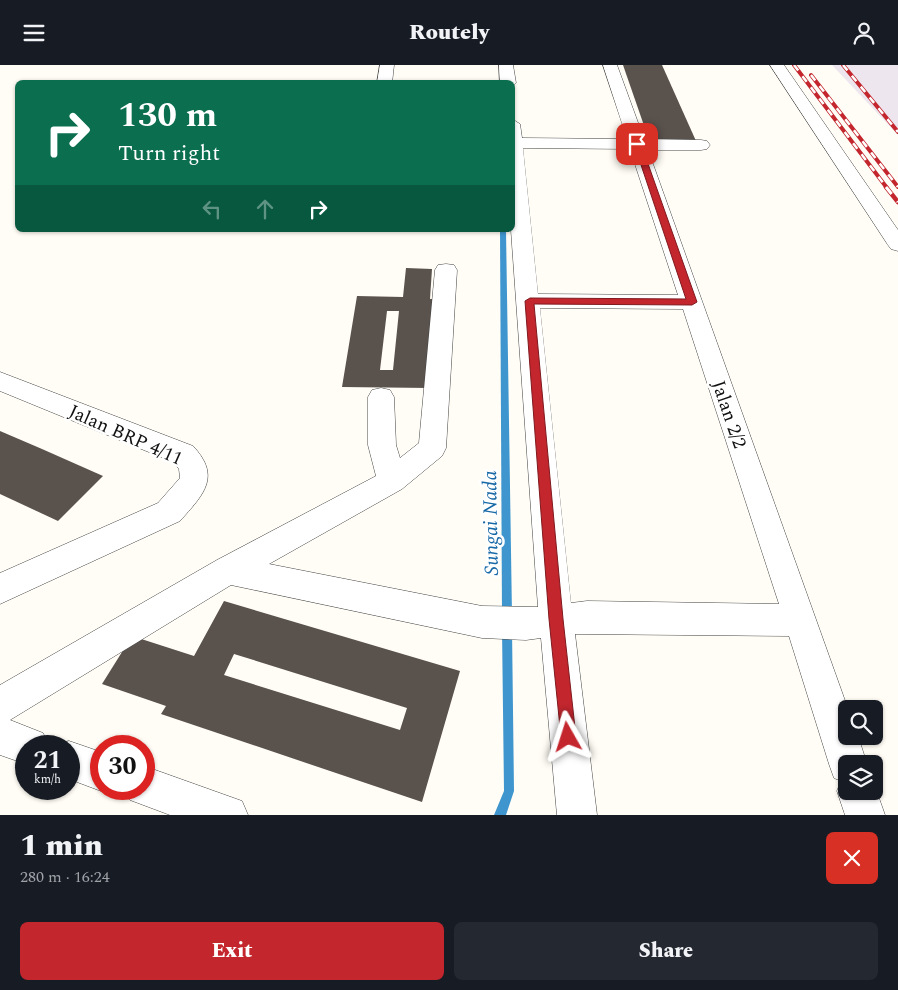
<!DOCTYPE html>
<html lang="en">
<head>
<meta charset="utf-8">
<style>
  body { margin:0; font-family:Spectral,serif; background:#242831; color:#f1f3f6; height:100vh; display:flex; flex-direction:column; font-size:19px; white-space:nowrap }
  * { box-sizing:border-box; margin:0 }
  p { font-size:16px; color:#9ea1a6 }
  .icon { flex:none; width:28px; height:28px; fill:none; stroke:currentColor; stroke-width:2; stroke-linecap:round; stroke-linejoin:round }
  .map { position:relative; height:750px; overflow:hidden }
  .drawer { display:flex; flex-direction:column; background:#171b24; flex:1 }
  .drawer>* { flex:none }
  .top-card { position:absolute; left:15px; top:15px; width:500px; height:152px; border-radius:8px; box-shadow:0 1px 4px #0004; background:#0b6e4f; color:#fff; overflow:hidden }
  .fabs { position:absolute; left:838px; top:635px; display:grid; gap:10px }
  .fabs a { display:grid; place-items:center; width:45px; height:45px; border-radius:8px; background:#171b24; box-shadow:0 1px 4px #0004; font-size:25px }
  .speed { position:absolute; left:15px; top:670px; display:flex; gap:10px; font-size:25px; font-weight:700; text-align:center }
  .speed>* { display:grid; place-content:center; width:65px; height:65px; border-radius:50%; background:#171b24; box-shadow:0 1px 4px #0004; line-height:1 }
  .speed small { font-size:12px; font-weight:400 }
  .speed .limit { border:8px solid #d22; background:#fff; color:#111 }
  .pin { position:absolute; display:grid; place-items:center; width:42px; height:42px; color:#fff; margin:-21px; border-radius:10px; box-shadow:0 2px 8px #0006 }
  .me { position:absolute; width:55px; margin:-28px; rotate:354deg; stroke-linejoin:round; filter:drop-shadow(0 0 4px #0008) }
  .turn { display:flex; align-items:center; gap:18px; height:105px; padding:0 20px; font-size:22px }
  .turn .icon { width:65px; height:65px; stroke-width:2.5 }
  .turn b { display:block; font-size:35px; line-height:42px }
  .lanes { display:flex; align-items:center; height:48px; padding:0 20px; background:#0003; justify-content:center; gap:25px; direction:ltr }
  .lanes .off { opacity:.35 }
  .round { display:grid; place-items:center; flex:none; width:52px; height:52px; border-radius:8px; background:#242831 }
  .overview { display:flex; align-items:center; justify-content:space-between; height:85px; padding:0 20px }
  h1 { font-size:30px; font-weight:800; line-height:38px }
  .button { display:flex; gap:10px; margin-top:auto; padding:10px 20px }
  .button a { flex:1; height:58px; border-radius:8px; background:#c4262e; color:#fff; font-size:20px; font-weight:800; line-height:58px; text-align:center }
  .button a+a { background:#242831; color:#f1f3f6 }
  header { display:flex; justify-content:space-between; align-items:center; height:65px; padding:0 20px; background:#171b24; font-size:22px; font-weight:800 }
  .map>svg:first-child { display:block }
</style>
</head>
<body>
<header><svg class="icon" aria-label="menu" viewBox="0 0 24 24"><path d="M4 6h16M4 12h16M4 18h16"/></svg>Routely<svg class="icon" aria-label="person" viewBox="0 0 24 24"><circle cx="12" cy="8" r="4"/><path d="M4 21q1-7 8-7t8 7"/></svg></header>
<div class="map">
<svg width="898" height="750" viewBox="0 0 898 750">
  <rect width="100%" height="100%" fill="#fffdf5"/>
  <!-- industrial -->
  <path fill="#eee6ef" d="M832,0H898V70Z"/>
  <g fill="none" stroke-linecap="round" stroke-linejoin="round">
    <!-- stream -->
    <g fill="#3f96cf" fill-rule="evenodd">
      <path d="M500,165H506L512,550L510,553L507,554L504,553L502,550Z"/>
      <path d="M507,560L510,561L512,564L514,726L506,750H494L504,726L502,564L504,561Z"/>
    </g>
  </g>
  <!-- building -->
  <g fill="#5a524d" fill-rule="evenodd">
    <path d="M623,0H662L696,76L649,75Z"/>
    <path d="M406,203L432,204L430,234H434L430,323L342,322L357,231L403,232ZM387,246H399L393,305H380Z"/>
    <path d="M0,366L42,384L103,411L58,456L0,429Z"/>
    <path d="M224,536L460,606L422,737L161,649L166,641L102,619L132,571L194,591ZM234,589L407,643L400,665L224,610Z"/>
  </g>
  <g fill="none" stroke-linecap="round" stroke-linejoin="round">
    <!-- minor casing -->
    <g stroke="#444" stroke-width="1">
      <g id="minor">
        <path d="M380,0H394L392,18H377Z"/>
        <path d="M499,0H513L516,18L513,21L512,18H500Z"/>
        <path d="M603,0H617L644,74L701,75L707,76L710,80L707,84L701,85H648L848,644H846V671H858L867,699H846V726H874V719L885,750H845L837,726L841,716L834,713L829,699L789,571L575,569L597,750H557L541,573L526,575L482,573L231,520L10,655L43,668L49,681H26V699L0,690V620L217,495L376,411L368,380V332L372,325L381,323L390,325L394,332L396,380L400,393L419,378L435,205L438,200L446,199L454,200L457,205L446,383L442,391L402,424L269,499L482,541L538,542L511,165L512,54L520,59L522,73L627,74ZM523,83L630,84L678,230L538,229ZM540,243L683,244L779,539L587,536L571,538Z"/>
        <path d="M770,0H784L898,165V186L891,184L888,180Z"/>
        <path d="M0,307L193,381C222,412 203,430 180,456L0,539V508L158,438L180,413L179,404L173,397L0,326Z"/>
        <path d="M69,676L101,687V724H105L101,726L69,714V681H56Z"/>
        <path d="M144,701L242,736L248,750H170L130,735L125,724H144Z"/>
      </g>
    </g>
    <!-- minor -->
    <use href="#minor" fill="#fff" fill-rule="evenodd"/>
    <!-- rail-far1 casing -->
    <g stroke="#c4262e" stroke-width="4">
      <g id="rail-far1">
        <path d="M794,0L887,123"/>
        <path d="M843,0L898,67"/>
        <path d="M811,10L898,122"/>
      </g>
    </g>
    <!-- rail casing -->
    <g stroke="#c4262e" stroke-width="4.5">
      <path id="rail" d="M886,122L898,137"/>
    </g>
    <!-- rail-far1 -->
    <use href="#rail-far1" stroke="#fff" stroke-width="2.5" stroke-dasharray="7" stroke-linecap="butt"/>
    <!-- rail -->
    <use href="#rail" stroke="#fff" stroke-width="3" stroke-dasharray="9" stroke-linecap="butt"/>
  </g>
  <!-- route -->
  <path fill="#c4262e" stroke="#7f191e" d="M637,77L641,79L697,237L692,240L534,239L563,554L576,672L574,677L568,680L563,677L561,672L549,554L525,236L530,233L686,234L634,79Z"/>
  <g text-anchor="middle" stroke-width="5" stroke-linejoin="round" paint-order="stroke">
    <!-- street labels -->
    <g font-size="19" fill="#111" stroke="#fff">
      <text transform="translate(730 349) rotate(71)" y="7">Jalan 2/2</text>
      <text transform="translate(126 369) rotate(24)" y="7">Jalan BRP 4/11</text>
    </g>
    <!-- water labels -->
    <g font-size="20" font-style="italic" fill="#1768a6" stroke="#fff">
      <text transform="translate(490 458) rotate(-91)" y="7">Sungai Nada</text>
    </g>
  </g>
</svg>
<div class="fabs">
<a><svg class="icon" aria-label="search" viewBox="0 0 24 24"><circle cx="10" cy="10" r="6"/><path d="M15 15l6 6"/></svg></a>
<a><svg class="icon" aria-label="layers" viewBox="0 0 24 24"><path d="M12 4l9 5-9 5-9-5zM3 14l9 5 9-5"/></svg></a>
</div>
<div class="speed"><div>21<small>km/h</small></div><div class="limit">30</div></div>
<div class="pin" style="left:637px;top:79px;background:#d93025"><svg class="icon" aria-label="arrive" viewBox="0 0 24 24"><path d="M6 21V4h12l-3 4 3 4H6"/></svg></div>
<svg class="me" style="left:568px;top:672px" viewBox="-20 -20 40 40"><path d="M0-17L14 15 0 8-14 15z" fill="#c4262e" stroke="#fff" stroke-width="4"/></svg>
<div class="top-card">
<div class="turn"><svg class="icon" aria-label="right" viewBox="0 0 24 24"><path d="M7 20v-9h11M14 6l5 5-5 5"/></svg><div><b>130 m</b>Turn right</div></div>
<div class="lanes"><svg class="icon off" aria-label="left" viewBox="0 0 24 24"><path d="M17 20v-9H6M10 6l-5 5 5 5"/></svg><svg class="icon off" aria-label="ahead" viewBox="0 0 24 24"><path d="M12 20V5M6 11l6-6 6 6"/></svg><svg class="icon" aria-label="right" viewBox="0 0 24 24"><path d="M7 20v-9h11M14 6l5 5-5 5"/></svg></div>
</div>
</div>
<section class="drawer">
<div class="overview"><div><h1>1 min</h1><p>280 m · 16:24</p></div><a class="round" style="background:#d93025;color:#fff"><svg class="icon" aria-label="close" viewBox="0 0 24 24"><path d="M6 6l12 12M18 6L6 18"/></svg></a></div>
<div class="button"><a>Exit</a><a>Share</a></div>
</section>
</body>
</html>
